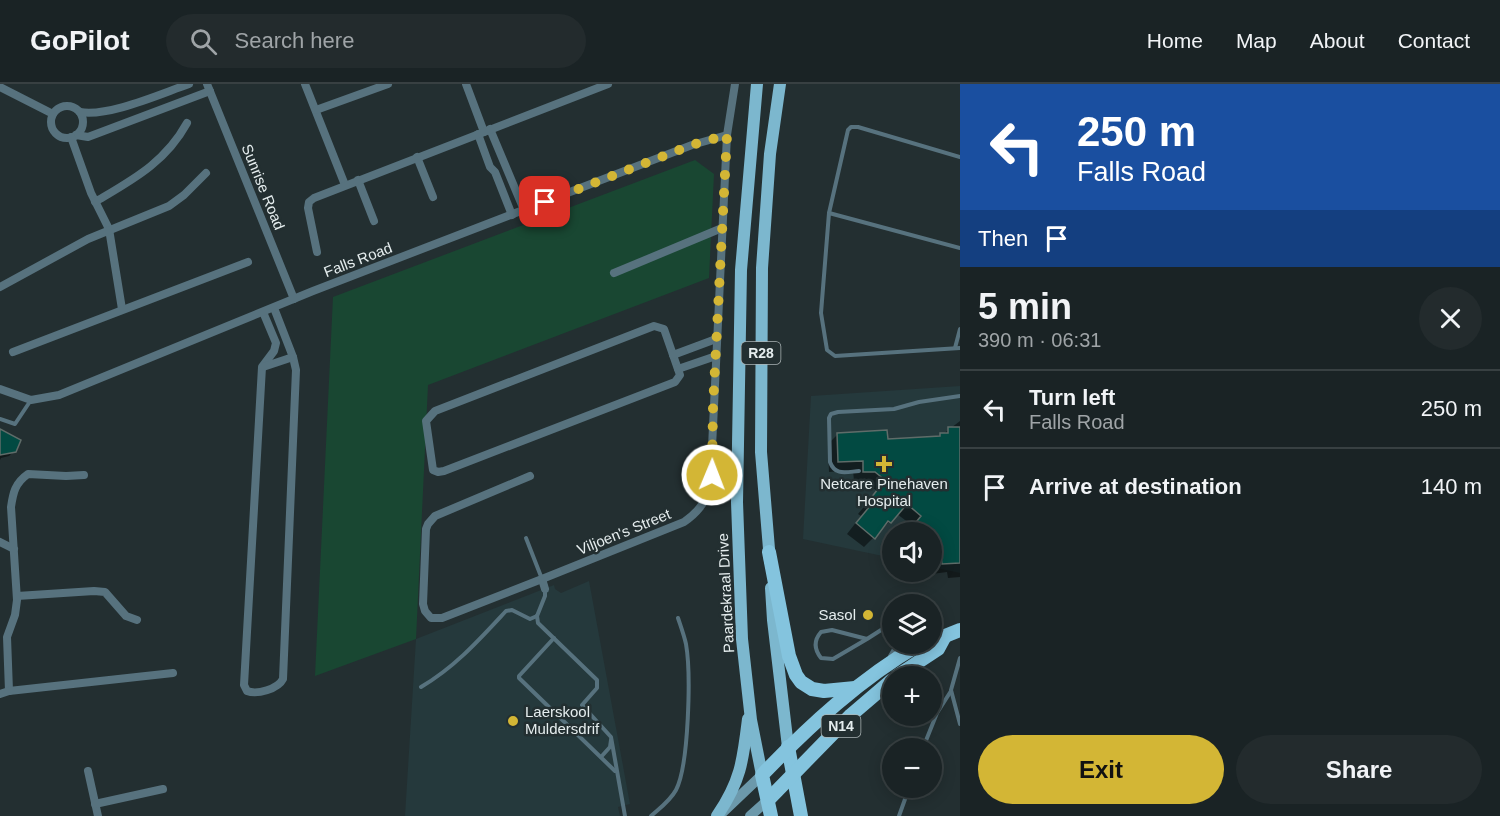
<!DOCTYPE html>
<html lang="en">
<head>
<meta charset="utf-8">
<style>
  body { margin:0; font-family:Arial,sans-serif; background:#232b2d; color:#f1f3f6; height:100vh; display:flex; flex-direction:column; font-size:22px; white-space:nowrap }
  * { box-sizing:border-box; margin:0 }
  p { font-size:20px; color:#9fa4a7 }
  .icon { flex:none; width:33px; height:33px; fill:none; stroke:currentColor; stroke-width:2; stroke-linecap:round; stroke-linejoin:round }
  .map { position:relative; flex:1; overflow:hidden }
  .drawer { display:flex; flex-direction:column; background:#1a2325; width:540px }
  .drawer>* { flex:none }
  .top-card { background:#1a4fa0; color:#fff; overflow:hidden }
  .controls { position:absolute; left:882px; top:438px; display:grid; gap:12px }
  .controls a { display:grid; place-items:center; width:60px; height:60px; border-radius:50%; background:#1a2325; box-shadow:0 3px 15px #0003,0 0 0 2px #384042; font-size:30px }
  .pin { position:absolute; display:grid; place-items:center; width:51px; height:51px; color:#fff; margin:-26px; border-radius:12px; box-shadow:0 3px 9px #0006 }
  .me { position:absolute; width:66px; margin:-33px; rotate:1deg; stroke-linejoin:round; filter:drop-shadow(0 0 4px #0008) }
  .turn { display:flex; align-items:center; gap:21px; height:126px; padding:0 18px; font-size:27px }
  .turn .icon { width:78px; height:78px; stroke-width:2.5 }
  .turn b { display:block; font-size:42px; line-height:51px }
  .then { display:flex; align-items:center; height:57px; padding:0 18px; background:#0003; gap:12px; font-size:22px }
  .round { display:grid; place-items:center; flex:none; width:63px; height:63px; border-radius:32px; background:#232b2d }
  .summary { display:flex; align-items:center; justify-content:space-between; height:102px; padding:0 18px }
  h1 { font-size:36px; font-weight:700; line-height:45px }
  .cta { display:flex; gap:12px; margin-top:auto; padding:12px 18px }
  .cta a { flex:1; height:69px; border-radius:36px; background:#d3b635; color:#111; font-size:24px; font-weight:700; line-height:69px; text-align:center }
  .cta a+a { background:#232b2d; color:#f1f3f6 }
  ul { padding:0; list-style:none }
  li { display:flex; align-items:center; gap:18px; height:78px; padding:0 18px; border-top:2px solid #384042 }
  li div { flex:1 }
  li b { display:block; font-size:22px }
  li em { font-style:normal }
  header { display:flex; align-items:center; gap:36px; box-sizing:border-box; height:84px; padding:0 30px; background:#1a2325; border-bottom:2px solid #384042 }
  header strong { font-size:28px }
  nav { display:flex; gap:33px; margin-inline-start:auto; font-size:21px }
  .search { width:420px; height:54px; background:#232b2d; display:flex; align-items:center; gap:15px; box-sizing:border-box; padding:0 21px; border-radius:33px; color:#9fa4a7; font-size:22px }
  main { display:flex; flex:1; min-height:0 }
  .map>svg:first-child { display:block }
</style>
</head>
<body>
<header>
<strong>GoPilot</strong>
<div class="search"><svg class="icon" aria-label="search" viewBox="0 0 24 24"><circle cx="10" cy="10" r="6"/><path d="M15 15l6 6"/></svg>Search here</div>
<nav><a>Home</a><a>Map</a><a>About</a><a>Contact</a></nav>
</header>
<main>
<div class="map">
<svg width="960" height="732" viewBox="0 0 960 732">
  <rect width="100%" height="100%" fill="#232f31"/>
  <!-- built -->
  <g fill="#25393c">
    <path d="M960,302V489L932,483V448H892V474L803,455L811,312Z"/>
    <path d="M589,497L630,720L618,723L620,732H405L416,555L554,501L555,505L561,509Z"/>
  </g>
  <!-- green -->
  <path fill="#194732" d="M695,76L714,90L709,194L428,301L416,555L315,592L333,213Z"/>
  <!-- shadow -->
  <g fill="#0007">
    <path d="M960,337V493L948,494L947,488L932,490V448H908L913,442L897,430L864,463L847,450L861,432L858,430L877,407L864,397H854L853,386L829,388L828,360L838,350L886,356L938,354Z"/>
    <path d="M0,347L14,367L9,372L1,374L0,376Z"/>
  </g>
  <!-- building -->
  <g fill="#024a42" stroke="#5f6c69" stroke-width="1.5">
    <path d="M948,343H960V479L942,480L941,474L938,475L937,462L934,463L933,448H908L921,432L907,420L891,439L888,437L875,455L856,439L870,422L867,419L885,396L875,388H863V377L838,378L837,349L887,346L888,355L940,352V349H948Z"/>
    <path d="M0,345L21,356L16,368L0,371Z"/>
  </g>
  <g fill="none" stroke-linecap="round" stroke-linejoin="round">
    <!-- service -->
    <g stroke="#57727e" stroke-width="4">
      <path d="M960,73L858,43H851L848,46L829,129L821,229L827,266L835,272L960,264"/>
      <path d="M829,129L960,164"/>
      <path d="M955,264L960,245"/>
      <path d="M0,335L15,340L31,316"/>
      <path d="M859,387C846,388 835,392 830,378L829,334L831,330L838,328L894,325L919,318L960,312"/>
      <path d="M526,454L542,495"/>
      <path d="M537,532L538,539L597,596V604L582,621L611,653L625,732"/>
      <path d="M537,532L545,512V505"/>
      <path d="M554,554L519,592V594L615,687"/>
      <path d="M867,555L833,575L821,574C814,565 814,556 821,548L832,546L867,555L892,539"/>
      <path d="M890,572L897,560"/>
      <path d="M960,574L951,606L960,640"/>
      <path d="M421,603C455,583 479,556 506,527L512,526L530,535L537,532"/>
      <path d="M923,664L937,629L951,607"/>
      <path d="M601,673L610,663L611,656"/>
      <path d="M651,732C660,724 670,717 676,706C689,681 691,589 686,560C684,551 681,543 678,534"/>
      <path d="M899,732L909,704"/>
    </g>
    <!-- minor -->
    <g stroke="#57727e" stroke-width="8">
      <path d="M207,0L294,215"/>
      <path d="M305,0L345,101"/>
      <path d="M466,0L484,48"/>
      <path d="M0,3L53,30"/>
      <circle cx="67" cy="38" r="16"/>
      <path d="M316,26L388,0"/>
      <path d="M80,28C109,33 160,10 189,0"/>
      <path d="M490,45L524,126"/>
      <path d="M478,50L490,83L495,88L512,131"/>
      <path d="M76,51L88,53L210,7"/>
      <path d="M71,53L91,109L109,145L122,225"/>
      <path d="M417,73L433,113"/>
      <path d="M358,96L374,137"/>
      <path d="M95,118C132,96 165,79 187,39"/>
      <path d="M317,168L308,124L309,118L314,114L608,0"/>
      <path d="M614,189L722,144"/>
      <path d="M0,203L88,155L169,122L184,111L206,89"/>
      <path d="M263,228L276,259L274,267L262,283L244,601L247,607C257,611 278,605 283,595L296,286L293,273L274,224"/>
      <path d="M654,242L664,245L680,291L675,298L444,387L438,388L433,386L426,337L435,327Z"/>
      <path d="M13,268L248,178"/>
      <path d="M673,271L716,255"/>
      <path d="M263,283L293,273"/>
      <path d="M678,285L716,272"/>
      <path d="M0,305L31,316L59,311L313,207L692,61L727,51"/>
      <path d="M530,392L435,432L428,440L426,445L423,520L425,527L431,534H442L542,495"/>
      <path d="M0,458L14,465"/>
      <path d="M545,505L542,495L684,438C697,429 704,420 710,405L727,51L735,0"/>
      <path d="M17,512L94,507L105,508L126,532L137,536"/>
      <path d="M9,607L7,553L15,531L17,516L11,423C13,409 15,399 28,390L66,392L84,391"/>
      <path d="M0,610L9,607L173,589"/>
      <path d="M88,687L98,732"/>
      <path d="M95,720L163,705"/>
    </g>
    <!-- secondary -->
    <g stroke="#6c99ab" stroke-width="10">
      <path d="M723,728L762,691"/>
      <path d="M750,732L768,716"/>
    </g>
    <!-- primary -->
    <g stroke="#7cb7ce" stroke-width="12">
      <path d="M757,0L741,186L737,418L742,555L751,636L762,691"/>
      <path d="M770,477L761,368L762,184L770,70L780,0"/>
      <path d="M771,504L773,536L788,663"/>
      <path d="M717,732C741,697 743,676 748,635"/>
    </g>
    <!-- trunk -->
    <g stroke="#84c4de" stroke-width="14">
      <path d="M769,468L789,572L796,591L801,598L812,605L824,607L855,604"/>
      <path d="M932,553L945,552L960,546"/>
      <path d="M897,592L938,565L945,552"/>
      <path d="M788,663L801,732"/>
      <path d="M768,716L851,631L892,596"/>
      <path d="M771,732L762,691C810,641 860,595 920,560"/>
    </g>
  </g>
  <g fill="none" stroke-linecap="round" stroke-linejoin="round">
    <!-- route -->
    <path stroke="#d3b635" stroke-width="10" stroke-dasharray="0 18" d="M545,118L692,61L727,51L713,323L712,391"/>
  </g>
  <!-- markers -->
  <g fill="#d3b635" stroke="#232f31" stroke-width="2">
    <path d="M881 371h6v6h6v6h-6v6h-6v-6h-6v-6h6z"/>
    <circle cx="868" cy="531" r="6"/>
    <circle cx="513" cy="637" r="6"/>
  </g>
  <g text-anchor="middle" stroke-width="5" stroke-linejoin="round" paint-order="stroke">
    <!-- shield labels -->
    <g fill="#232f31" stroke="#abb4b5" stroke-width="1.5">
      <rect x="741.5" y="258" width="39" height="22" rx="4.5"/>
      <rect x="821.5" y="631" width="39" height="22" rx="4.5"/>
    </g>
    <g font-size="14" font-weight="bold" fill="#e5edee">
      <text x="761" y="274">R28</text>
      <text x="841" y="647">N14</text>
    </g>
    <!-- street labels -->
    <g font-size="15" fill="#e5edee" stroke="#232f31">
      <text transform="translate(263 103) rotate(68)" y="5">Sunrise Road</text>
      <text transform="translate(358 176) rotate(-21)" y="5">Falls Road</text>
      <text transform="translate(624 448) rotate(-22)" y="5">Viljoen's Street</text>
      <text transform="translate(726 509) rotate(-93)" y="5">Paardekraal Drive</text>
    </g>
    <!-- poi labels -->
    <g font-size="15" fill="#e5edee" stroke="#232f31">
      <text x="884" y="405">Netcare Pinehaven<tspan x="884" dy="17">Hospital</tspan></text>
      <text x="856" y="536" text-anchor="end">Sasol</text>
      <text x="525" y="633" text-anchor="start">Laerskool<tspan x="525" dy="17">Muldersdrif</tspan></text>
    </g>
  </g>
</svg>
<div class="controls">
<a><svg class="icon" aria-label="sound" viewBox="0 0 24 24"><path d="M4 9h4l5-4v14l-5-4H4zM17 9q2 3 0 6"/></svg></a>
<a><svg class="icon" aria-label="layers" viewBox="0 0 24 24"><path d="M12 4l9 5-9 5-9-5zM3 14l9 5 9-5"/></svg></a>
<a>+</a>
<a>−</a>
</div>
<div class="pin" style="left:545px;top:118px;background:#d93025"><svg class="icon" aria-label="arrive" viewBox="0 0 24 24"><path d="M6 21V4h12l-3 4 3 4H6"/></svg></div>
<svg class="me" style="left:712px;top:391px" viewBox="-20 -20 40 40"><circle r="17" fill="#d3b635" stroke="#fff" stroke-width="3"/><path d="M0-11L8 9 0 5-8 9z" fill="#fff"/></svg>
</div>
<section class="drawer">
<div class="top-card">
<div class="turn"><svg class="icon" aria-label="left" viewBox="0 0 24 24"><path d="M17 20v-9H6M10 6l-5 5 5 5"/></svg><div><b>250 m</b>Falls Road</div></div>
<div class="then">Then<svg class="icon" aria-label="arrive" viewBox="0 0 24 24"><path d="M6 21V4h12l-3 4 3 4H6"/></svg></div>
</div>
<div class="summary"><div><h1>5 min</h1><p>390 m · 06:31</p></div><a class="round"><svg class="icon" aria-label="close" viewBox="0 0 24 24"><path d="M6 6l12 12M18 6L6 18"/></svg></a></div>
<ul>
<li><svg class="icon" aria-label="left" viewBox="0 0 24 24"><path d="M17 20v-9H6M10 6l-5 5 5 5"/></svg><div><b>Turn left</b><p>Falls Road</p></div><em>250 m</em></li>
<li><svg class="icon" aria-label="arrive" viewBox="0 0 24 24"><path d="M6 21V4h12l-3 4 3 4H6"/></svg><div><b>Arrive at destination</b></div><em>140 m</em></li>
</ul>
<div class="cta"><a>Exit</a><a>Share</a></div>
</section>
</main>
</body>
</html>
